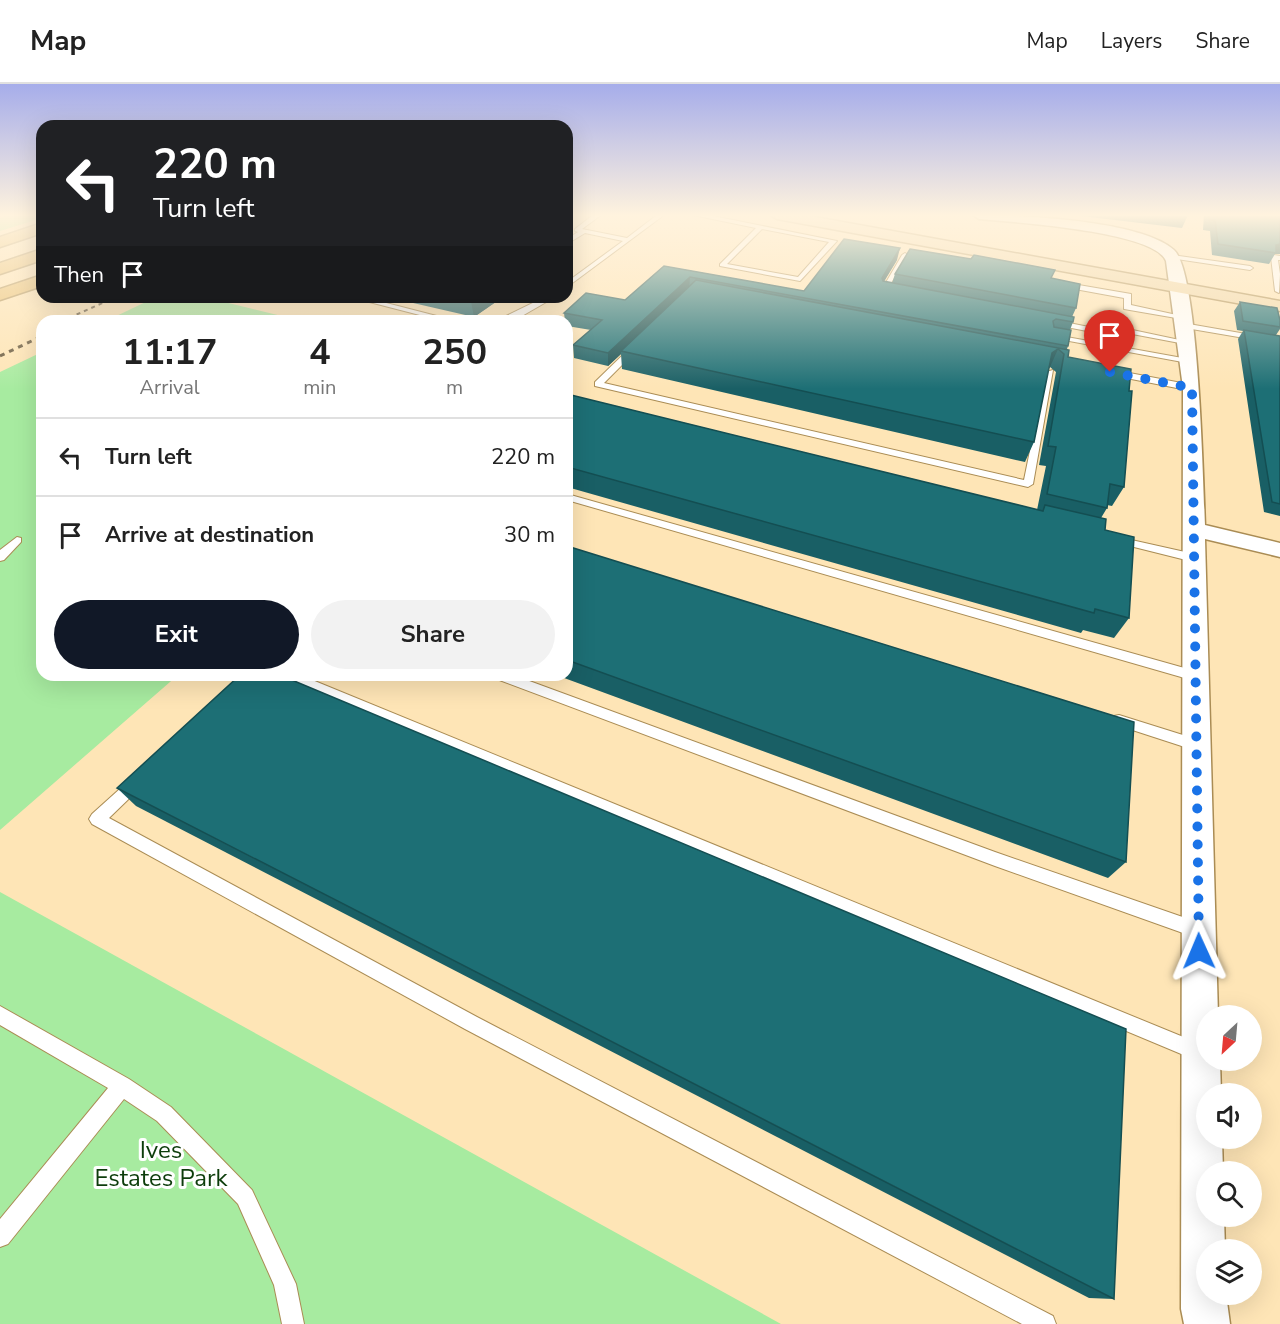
<!DOCTYPE html>
<html lang="en">
<head>
<meta charset="utf-8">
<style>
  body { margin:0; font-family:"Nunito Sans",sans-serif; background:#f2f2f2; color:#222; height:100vh; display:flex; flex-direction:column; font-size:22px; white-space:nowrap }
  * { box-sizing:border-box; margin:0 }
  p { font-size:20px; color:#767676 }
  .icon { flex:none; width:33px; height:33px; fill:none; stroke:currentColor; stroke-width:2; stroke-linecap:round; stroke-linejoin:round }
  .map { position:relative; flex:1; overflow:hidden }
  .sheet { position:absolute; left:36px; top:231px; width:537px; height:366px; display:flex; flex-direction:column; background:#fff; border-radius:18px; box-shadow:0 6px 24px #0002 }
  .sheet>* { flex:none }
  .guide { position:absolute; left:36px; top:36px; width:537px; height:183px; border-radius:18px; box-shadow:0 6px 24px #0002; background:#202124; color:#fff; overflow:hidden }
  .needle { width:39px; rotate:206deg }
  .controls { position:absolute; left:1196px; top:921px; display:grid; gap:12px }
  .controls a { display:grid; place-items:center; width:66px; height:66px; border-radius:50%; background:#fff; box-shadow:0 6px 24px #0002; font-size:30px }
  .pin { position:absolute; display:grid; place-items:center; width:51px; height:51px; color:#fff; margin:-62px -26px; border-radius:50% 50% 50% 0; rotate:-45deg; box-shadow:0 0 6px #0007 }
  .pin .icon { rotate:45deg }
  .me { position:absolute; width:66px; margin:-33px; rotate:359deg; stroke-linejoin:round; filter:drop-shadow(0 0 4px #0008) }
  .turn { display:flex; align-items:center; gap:21px; height:126px; padding:0 18px; font-size:27px }
  .turn .icon { width:78px; height:78px; stroke-width:2.5 }
  .turn b { display:block; font-size:42px; line-height:51px }
  .then { display:flex; align-items:center; height:57px; padding:0 18px; background:#0003; gap:12px; font-size:22px }
  .eta { display:flex; justify-content:space-evenly; align-items:center; height:102px; text-align:center }
  .eta b { font-size:36px; font-weight:700; line-height:42px }
  .button { display:flex; gap:12px; margin-top:auto; padding:12px 18px }
  .button a { flex:1; height:69px; border-radius:36px; background:#111827; color:#fff; font-size:24px; font-weight:700; line-height:69px; text-align:center }
  .button a+a { background:#f2f2f2; color:#222 }
  ul { padding:0; list-style:none }
  li { display:flex; align-items:center; gap:18px; height:78px; padding:0 18px; border-top:2px solid #e0e0e0 }
  li div { flex:1 }
  li b { display:block; font-size:22px }
  li em { font-style:normal }
  header { display:flex; align-items:center; gap:36px; box-sizing:border-box; height:84px; padding:0 30px; background:#fff; border-bottom:2px solid #e0e0e0 }
  header strong { font-size:28px }
  nav { display:flex; gap:33px; margin-inline-start:auto; font-size:21px }
  .map>svg:first-child { display:block }
</style>
</head>
<body>
<header>
<strong>Map</strong>
<nav><a>Map</a><a>Layers</a><a>Share</a></nav>
</header>
<div class="map">
<svg width="1280" height="1240" viewBox="0 0 1280 1240">
  <rect width="100%" height="100%" fill="#fee5b6"/>
  <!-- green -->
  <g fill="#a7eba0">
    <path d="M7,131H42V134L0,147V134Z"/>
    <path d="M156,213H204L302,237H106Z"/>
    <path d="M42,268V591H178L0,746V288Z"/>
    <path d="M0,808L781,1240H0Z"/>
  </g>
  <g fill="none" stroke-linecap="round" stroke-linejoin="round">
    <!-- service casing -->
    <g stroke="#aa8c54" stroke-width="2">
      <g id="service">
        <path d="M593,131H601L582,145L627,154L657,131H664L567,203V198L623,157L585,149L567,160V155L578,148L575,147V145Z"/>
        <path d="M693,131H708L837,157L800,197L720,182V180L756,144ZM762,145L829,158L798,193L727,180Z"/>
        <path d="M905,169L908,171L888,204L898,207L894,209L881,207L902,171Z"/>
        <path d="M1172,171L1250,182L1253,184L1250,186L1170,174Z"/>
        <path d="M1274,171L1280,172V176H1278L1280,190L1279,209L1275,207L1271,173Z"/>
        <path d="M1067,199L1131,210V221L1186,233L1182,235L1124,225V214L1064,203V199Z"/>
        <path d="M350,213H363L456,237H443Z"/>
        <path d="M545,213H555L515,236L496,237Z"/>
        <path d="M1054,236L1119,249L1120,244H1123L1189,258L1185,260L1127,249L1126,254H1123L1051,240L1050,238Z"/>
        <path d="M1183,239L1280,256V260L1180,243L1179,241Z"/>
        <path d="M1050,250L1188,275L1192,277L1188,279L1053,254H1050Z"/>
        <path d="M631,263L638,265L604,299L1024,396L1046,288L1053,286L1033,400L1028,403L595,302V298Z"/>
        <path d="M1114,286L1192,301L1196,304L1192,307L1111,291V287Z"/>
        <path d="M567,410L1195,587L1202,592L1195,597L567,416Z"/>
        <path d="M17,453L21,454V458L4,476L0,477V466Z"/>
        <path d="M1118,453L1194,470L1200,474L1194,478L1114,458V454Z"/>
        <path d="M280,591H300L1198,959L1205,961V975L1198,977L282,594Z"/>
        <path d="M492,591H513L995,768L1197,838L1203,840L1205,846L1203,852L1197,854L995,782L494,594Z"/>
        <path d="M1119,631L1202,657L1204,661L1202,665L1197,667L1114,640L1112,636L1114,632Z"/>
        <path d="M137,692L142,694L144,698L142,702L109,734L477,933L1053,1232L1056,1240H1022L465,945L92,740L89,735L92,730L132,694Z"/>
        <path d="M0,922L129,995L171,1023L252,1106L296,1200L304,1240H282L274,1201L238,1120L157,1037L124,1015L8,1160L0,1163V1135L108,1004L0,941Z"/>
      </g>
    </g>
    <!-- minor casing -->
    <g stroke="#aa8c54" stroke-width="3">
      <path id="minor" d="M973,131C1019,131 1140,136 1174,166C1199,188 1203,398 1205,441L1280,459V473L1205,455L1218,932H1206V976H1220L1221,1010H1206V1054H1222L1223,1088H1206V1132H1224L1225,1166H1206V1210H1226L1230,1240H1184L1181,1225L1183,304L1166,177C1155,147 1012,138 979,135Z"/>
    </g>
    <!-- primary casing -->
    <g stroke="#b09155" stroke-width="3">
      <path id="primary" d="M770,131H804L1280,217V227L777,135Z"/>
    </g>
    <!-- motorway casing -->
    <g stroke="#b09155" stroke-width="3">
      <g id="motorway">
        <path d="M42,139V149L0,163V153Z"/>
        <path d="M42,165V176L0,190V179Z"/>
        <path d="M42,191V202L0,216V205Z"/>
      </g>
    </g>
    <!-- service -->
    <use href="#service" fill="#fff" fill-rule="evenodd"/>
    <!-- minor -->
    <use href="#minor" fill="#fff" fill-rule="evenodd"/>
    <!-- primary -->
    <use href="#primary" fill="#f2d9aa" fill-rule="evenodd"/>
    <!-- motorway -->
    <use href="#motorway" fill="#e9c071" fill-rule="evenodd"/>
    <!-- rail-far1 -->
    <g stroke="#65563b" stroke-width="2" stroke-dasharray="4 4" stroke-linecap="butt">
      <path d="M62,237L116,213"/>
      <path d="M37,254L42,252"/>
    </g>
    <!-- rail -->
    <path stroke="#65563b" stroke-width="3" stroke-dasharray="5 5" stroke-linecap="butt" d="M0,272L40,253"/>
  </g>
  <!-- wall -->
  <g fill="#195f65">
    <path d="M1073,131H1188L1182,144Z"/>
    <path d="M1204,131H1280V170H1275L1269,180L1212,171L1210,147L1203,146Z"/>
    <path d="M897,176L884,197L892,199L895,190L1052,194L1076,224L1072,233L1073,238L1070,246L1068,262L1067,265L1068,273L1129,307L1124,403L1112,422L1107,421V424L1101,434L1129,534L1114,554L1083,546L1081,549L567,403V310L1037,426L1046,382L1039,381L1056,288L1050,283L1049,284L1034,358L1025,378L622,285L621,270L608,282L574,274L573,261L591,246L567,242V237H565L564,229L625,216L664,182L804,207Z"/>
    <path d="M387,213H503L474,233Z"/>
    <path d="M1240,218L1280,236V245L1276,251L1280,252V432L1264,428L1238,255L1243,247L1237,246L1234,227Z"/>
    <path d="M567,462L1126,778L1108,794L556,591H567Z"/>
    <path d="M117,704L1114,1215L1089,1214L136,722Z"/>
  </g>
  <!-- shaded-wall -->
  <g fill="#144e52">
    <path d="M1280,160V170H1275L1276,169V161Z"/>
    <path d="M900,164L897,176L879,206L882,194Z"/>
    <path d="M690,193L689,205L621,267V270L608,282V269Z"/>
    <path d="M477,213H503L474,233L471,217Z"/>
    <path d="M1058,265L1050,283L1044,288L1052,269Z"/>
  </g>
  <!-- building -->
  <g fill="#1d6f75" stroke="#144e52" stroke-width="1.5">
    <path d="M1209,131H1280V160L1276,161V169L1218,160L1215,136H1209Z"/>
    <path d="M844,155L900,164L882,194L883,197L1074,233L1073,238L1056,235L1053,237L1054,243L1071,246L1068,262L690,193L608,269L573,261L602,236L564,229L586,209L625,216L664,182L804,207Z"/>
    <path d="M910,165L971,175L974,171L1055,186L1051,194L1080,200L1076,224L895,190Z"/>
    <path d="M696,196L1069,266L1068,273L1131,285L1129,307H1132L1124,403L1110,400L1107,424L1047,410L1056,363L1048,362L1064,270L1058,265L1052,269L1034,358L621,267Z"/>
    <path d="M452,213H477L471,217Z"/>
    <path d="M1240,218L1277,224L1280,236V243L1243,237Z"/>
    <path d="M1244,246L1280,252V420L1272,418Z"/>
    <path d="M567,310L1043,427L1045,421L1106,435L1105,446L1134,453L1129,534L1095,525L1094,529L567,383Z"/>
    <path d="M567,462L1134,638L1126,778L567,576Z"/>
    <path d="M240,591H280L1126,945L1114,1215L117,704Z"/>
  </g>
  <!-- sky -->
  <linearGradient id="sky" x2="0" y2="1"><stop stop-color="#a6adea"/><stop offset="0.43" stop-color="#fff3de"/><stop offset="1" stop-color="#fff3de" stop-opacity="0"/></linearGradient>
  <rect width="1280" height="305" fill="url(#sky)"/>
  <g fill="none" stroke-linecap="round" stroke-linejoin="round">
    <!-- route -->
    <path stroke="#1a73e8" stroke-width="10" stroke-dasharray="0 18" d="M1110,288L1192,304L1199,867"/>
  </g>
  <g text-anchor="middle" stroke-width="6" stroke-linejoin="round" paint-order="stroke">
    <!-- near-park labels -->
    <g font-size="24" fill="#0d3d0b" stroke="#fff">
      <text x="161" y="1074">Ives<tspan x="161" dy="28">Estates Park</tspan></text>
    </g>
  </g>
</svg>
<div class="controls">
<a><svg class="needle" viewBox="-14 -14 28 28"><path d="M0-13l5 13h-10z" fill="#e53935"/><path d="M0 13l5-13h-10z" fill="#767676"/></svg></a>
<a><svg class="icon" aria-label="sound" viewBox="0 0 24 24"><path d="M4 9h4l5-4v14l-5-4H4zM17 9q2 3 0 6"/></svg></a>
<a><svg class="icon" aria-label="search" viewBox="0 0 24 24"><circle cx="10" cy="10" r="6"/><path d="M15 15l6 6"/></svg></a>
<a><svg class="icon" aria-label="layers" viewBox="0 0 24 24"><path d="M12 4l9 5-9 5-9-5zM3 14l9 5 9-5"/></svg></a>
</div>
<div class="pin" style="left:1110px;top:288px;background:#d93025"><svg class="icon" aria-label="arrive" viewBox="0 0 24 24"><path d="M6 21V4h12l-3 4 3 4H6"/></svg></div>
<svg class="me" style="left:1199px;top:867px" viewBox="-20 -20 40 40"><path d="M0-17L14 15 0 8-14 15z" fill="#1a73e8" stroke="#fff" stroke-width="4"/></svg>
<div class="guide">
<div class="turn"><svg class="icon" aria-label="left" viewBox="0 0 24 24"><path d="M17 20v-9H6M10 6l-5 5 5 5"/></svg><div><b>220 m</b>Turn left</div></div>
<div class="then">Then<svg class="icon" aria-label="arrive" viewBox="0 0 24 24"><path d="M6 21V4h12l-3 4 3 4H6"/></svg></div>
</div>
<section class="sheet">
<div class="eta">
<div><b>11:17</b><p>Arrival</p></div>
<div><b>4</b><p>min</p></div>
<div><b>250</b><p>m</p></div>
</div>
<ul>
<li><svg class="icon" aria-label="left" viewBox="0 0 24 24"><path d="M17 20v-9H6M10 6l-5 5 5 5"/></svg><div><b>Turn left</b></div><em>220 m</em></li>
<li><svg class="icon" aria-label="arrive" viewBox="0 0 24 24"><path d="M6 21V4h12l-3 4 3 4H6"/></svg><div><b>Arrive at destination</b></div><em>30 m</em></li>
</ul>
<div class="button"><a>Exit</a><a>Share</a></div>
</section>
</div>
</body>
</html>
